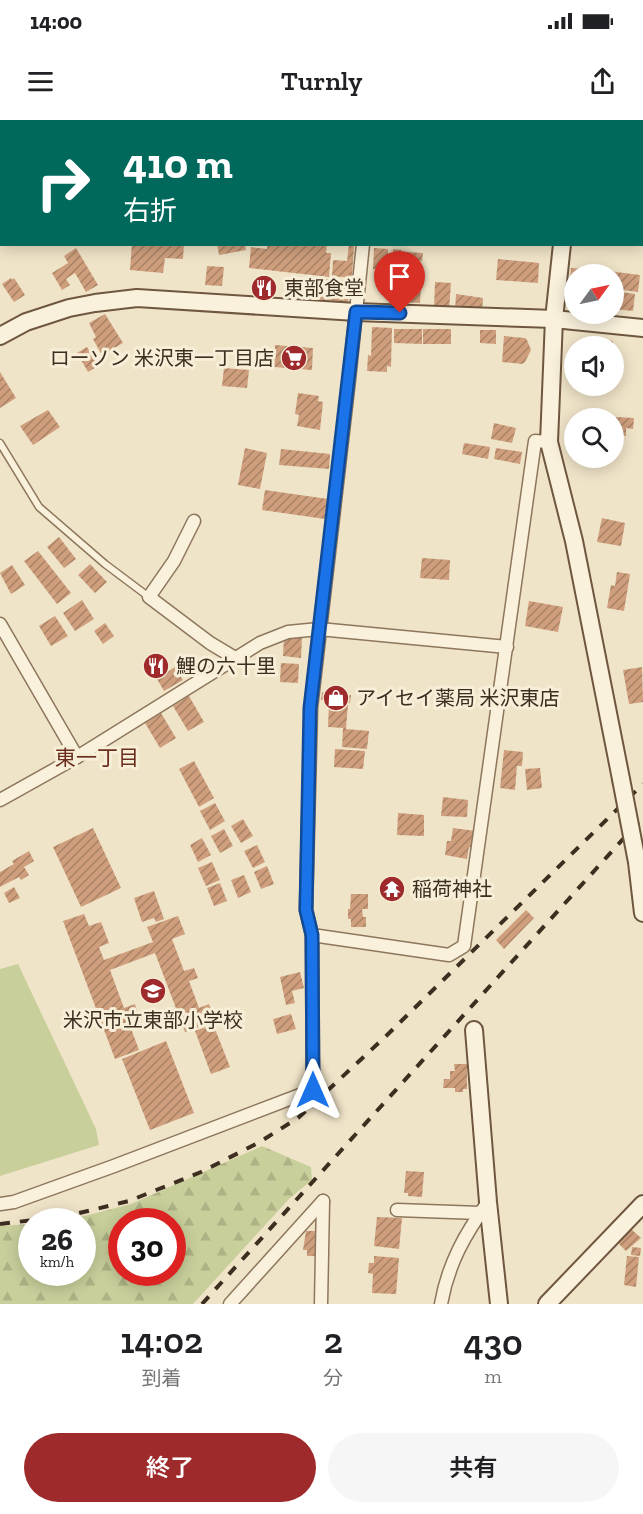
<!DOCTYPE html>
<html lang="ja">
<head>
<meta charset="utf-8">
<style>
  body { margin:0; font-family:"Zilla Slab","Noto Sans JP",serif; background:#f6f6f6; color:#202124; height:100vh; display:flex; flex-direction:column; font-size:22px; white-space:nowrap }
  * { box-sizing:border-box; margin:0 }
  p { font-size:20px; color:#757577 }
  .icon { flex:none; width:33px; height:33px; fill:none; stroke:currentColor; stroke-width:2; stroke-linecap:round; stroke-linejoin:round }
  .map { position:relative; height:1184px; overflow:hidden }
  .sheet { display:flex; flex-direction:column; background:#fff; flex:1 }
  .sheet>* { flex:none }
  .hud { position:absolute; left:0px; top:0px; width:644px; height:126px; box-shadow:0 3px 15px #0003; background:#00695c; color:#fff; overflow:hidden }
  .needle { width:39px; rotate:57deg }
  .controls { position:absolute; left:564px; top:144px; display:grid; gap:12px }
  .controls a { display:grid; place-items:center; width:60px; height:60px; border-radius:50%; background:#fff; box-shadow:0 3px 15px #0003; font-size:30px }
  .speed { position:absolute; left:18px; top:1088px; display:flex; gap:12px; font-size:30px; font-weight:700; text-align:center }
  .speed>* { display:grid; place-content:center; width:78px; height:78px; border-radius:50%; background:#fff; box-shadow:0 3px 15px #0003; line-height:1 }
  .speed small { font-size:15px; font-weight:400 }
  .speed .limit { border:9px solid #d22; background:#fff; color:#111 }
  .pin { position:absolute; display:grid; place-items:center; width:51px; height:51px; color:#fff; margin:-62px -26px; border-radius:50% 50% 50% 0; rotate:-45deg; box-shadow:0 0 6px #0007 }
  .pin .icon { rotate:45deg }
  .me { position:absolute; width:66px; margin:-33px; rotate:0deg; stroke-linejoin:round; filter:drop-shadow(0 0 4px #0008) }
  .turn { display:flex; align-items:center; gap:21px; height:126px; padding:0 24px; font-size:27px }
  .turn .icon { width:78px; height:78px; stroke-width:2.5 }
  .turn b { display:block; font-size:42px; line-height:51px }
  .eta { display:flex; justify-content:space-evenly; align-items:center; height:102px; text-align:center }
  .eta b { font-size:36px; font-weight:600; line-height:42px }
  .button { display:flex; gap:12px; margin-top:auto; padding:12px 24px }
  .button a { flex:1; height:69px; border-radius:36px; background:#9e2a2b; color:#fff; font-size:24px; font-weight:600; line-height:69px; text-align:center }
  .button a+a { background:#f6f6f6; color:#202124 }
  .status { display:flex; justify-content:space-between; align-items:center; height:42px; padding:0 30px; background:#fff; direction:ltr }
  .status svg { height:16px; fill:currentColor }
  header { display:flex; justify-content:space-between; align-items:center; height:78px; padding:0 24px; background:#fff; font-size:27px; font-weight:600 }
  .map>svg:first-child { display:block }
</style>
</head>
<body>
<div class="status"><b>14:00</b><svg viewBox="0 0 49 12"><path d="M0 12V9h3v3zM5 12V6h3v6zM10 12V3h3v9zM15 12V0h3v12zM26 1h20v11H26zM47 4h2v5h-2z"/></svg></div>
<header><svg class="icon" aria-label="menu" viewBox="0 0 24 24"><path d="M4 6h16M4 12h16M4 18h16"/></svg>Turnly<svg class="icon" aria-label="share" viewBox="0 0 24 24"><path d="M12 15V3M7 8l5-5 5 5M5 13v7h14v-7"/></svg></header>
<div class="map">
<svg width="643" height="1184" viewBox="0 0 643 1184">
  <defs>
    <pattern id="forest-firs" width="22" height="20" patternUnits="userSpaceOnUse" patternTransform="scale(1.5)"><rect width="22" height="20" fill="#c9cf9b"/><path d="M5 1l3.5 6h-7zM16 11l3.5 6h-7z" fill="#aeb285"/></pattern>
    <pattern id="building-hatch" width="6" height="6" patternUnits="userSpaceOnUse" patternTransform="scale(1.5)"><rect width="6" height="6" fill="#cf9f7d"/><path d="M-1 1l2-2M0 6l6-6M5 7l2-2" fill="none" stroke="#a98266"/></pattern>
  </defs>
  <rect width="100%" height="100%" fill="#f0e4c8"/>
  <!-- forest -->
  <path fill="url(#forest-firs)" fill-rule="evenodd" d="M262,1026L311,1047L312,1060L289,1079L193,1184H0V1106L31,1104L32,1152H82V1101H65L131,1084ZM122,1101H172V1152H122Z"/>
  <!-- pitch -->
  <path fill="#c9cf9b" d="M18,844L96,1009L99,1025L0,1056V849Z"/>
  <!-- building -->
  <g fill="url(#building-hatch)">
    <path d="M132,124H184L183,139L165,138L163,153L130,150Z"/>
    <path d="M217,124H245L246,130L219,135Z"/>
    <path d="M267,124H327L326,133H331L329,157L249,148L251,127L267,129Z"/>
    <path d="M349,124H354L352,158L332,156L333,140L347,141Z"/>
    <path d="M76,128L98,165L86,172L75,153L66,159L70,165L62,170L52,153L68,143L64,136Z"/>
    <path d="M374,128L388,129V134L393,135V129L401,130V137H406L407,132L423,133L422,141L416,140L415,147H412L411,161L395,160L396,155L383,154V149H373Z"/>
    <path d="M498,139L539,143L538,163L496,160Z"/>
    <path d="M207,146L224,147L222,166L205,165Z"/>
    <path d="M571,148L586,149L585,154H574V161L570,160Z"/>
    <path d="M608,151L640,155L638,172L615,169L614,154H607Z"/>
    <path d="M11,158L12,160L14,158L25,175L14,182L2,164Z"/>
    <path d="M305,158L350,161L348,182L304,178Z"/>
    <path d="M255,160L273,162L272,173L254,171Z"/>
    <path d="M435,162L451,163L449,191L434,190Z"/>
    <path d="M393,166L421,168L420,183L398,182V184H392Z"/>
    <path d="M614,171L635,174L633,191L614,189Z"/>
    <path d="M456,174L483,178L482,192L455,191Z"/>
    <path d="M105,194L123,223L102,235L93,219L96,217L89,203Z"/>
    <path d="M372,207L392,208L391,247L387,246V252L367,251L368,235L371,236Z"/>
    <path d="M394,209H422V224L394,223Z"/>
    <rect x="423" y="209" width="28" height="15"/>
    <path d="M480,210H496V224L480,223Z"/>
    <path d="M504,216L525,218L527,220L531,230L525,242L522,244L502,242Z"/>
    <path d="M599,219L613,221V226H598Z"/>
    <path d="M275,225L313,228L312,250L274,247Z"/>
    <path d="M87,227L98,246L88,252L77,233Z"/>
    <path d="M224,248L249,250L247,268L222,266Z"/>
    <path d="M0,252L16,278L0,288Z"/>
    <path d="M298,273L319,276L318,281L323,282L320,310L297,306L299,295L295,294Z"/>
    <path d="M48,290L60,307L33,325L20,306Z"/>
    <path d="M616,297L634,298L633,309L626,308V316L614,315V303H615Z"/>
    <path d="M494,303L516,308L512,323L491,319Z"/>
    <path d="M464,323L490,327L488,339L462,334Z"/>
    <path d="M245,328L267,333L260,369L238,365Z"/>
    <path d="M496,328L522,332L520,344L494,339Z"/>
    <path d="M281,329L330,334L329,349L279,345Z"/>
    <path d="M265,370L328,379L325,399L262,390Z"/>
    <path d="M602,398L625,403L621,426L597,422Z"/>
    <path d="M59,417L76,439L64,448L47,427Z"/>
    <path d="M38,431L71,473L57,484L24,441Z"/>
    <path d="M422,438L450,440L449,460L420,458Z"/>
    <path d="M90,444L107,462L95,473L78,455Z"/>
    <path d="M12,445L25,465L11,474L0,453Z"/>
    <path d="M617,452L630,454L624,491L607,488L611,465L615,466Z"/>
    <path d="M82,480L94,499L75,511L63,493Z"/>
    <path d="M529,481L563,487L558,512L525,506Z"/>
    <path d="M55,496L68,516L51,526L39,506Z"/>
    <path d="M105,503L114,516L103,524L94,511Z"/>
    <path d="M284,517L302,518L301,538L283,536Z"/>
    <path d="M281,543L299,544L298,563L280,562Z"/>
    <path d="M175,547L183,560L164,571L157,559Z"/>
    <path d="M642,547L643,582L629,584L623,550Z"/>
    <path d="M322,572L351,575L350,583L321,580Z"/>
    <path d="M189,576L204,602L188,611L173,586Z"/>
    <path d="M329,583L348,584L346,609L369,611L367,629L342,627L343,608L328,607Z"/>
    <path d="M161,593L176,618L160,628L145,603Z"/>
    <path d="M335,629L365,631L363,649L334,647Z"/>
    <path d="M504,630L523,632L522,646H517L515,670L500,668Z"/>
    <path d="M194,641L214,678L199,687L179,649Z"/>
    <path d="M540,648L542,668L527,670L525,649Z"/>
    <path d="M443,677L468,680L467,697L441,696Z"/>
    <path d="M215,683L225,701L210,710L200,691Z"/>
    <path d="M398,693L424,695V716L397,715Z"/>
    <path d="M243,699L253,716L241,723L231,706Z"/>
    <path d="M93,708L121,768L81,787L53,727Z"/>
    <path d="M453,708L476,711L473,728L469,727L467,739L445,735L447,721H451Z"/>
    <path d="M224,709L233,726L220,733L211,716Z"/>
    <path d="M202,718L211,735L198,742L190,725Z"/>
    <path d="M257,725L265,742L253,748L244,731Z"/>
    <path d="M29,731L34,741L24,747L29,755L21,760L19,757L0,767V752L14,744L12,741Z"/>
    <path d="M212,742L220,760L206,766L198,748Z"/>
    <path d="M267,746L274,764L261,769L254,752Z"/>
    <path d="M244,755L251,772L238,778L231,760Z"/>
    <path d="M220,763L227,781L214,786L207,768Z"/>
    <path d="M14,767L20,778L9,783L4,773Z"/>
    <path d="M154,771L164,799L156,802L154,798L142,802L134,778Z"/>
    <path d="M351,774H368V789H362L363,797H366V807H351V799H348V789H350Z"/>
    <path d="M526,790L534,798L504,829L496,820Z"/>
    <path d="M84,794L89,806L101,802L109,823L99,827L104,840L153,822L147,807L178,796L185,814L172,819L184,851L194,848L198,858L189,861L199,888L209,884L215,901L185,912L155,833L110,850L124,888L135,884L138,894L127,898L139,930L115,939L63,801Z"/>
    <path d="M300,852L304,868L292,871L295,883L286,885L280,857Z"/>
    <path d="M291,894L296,909L277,914L273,899Z"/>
    <path d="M213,904L230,947L211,954L195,911Z"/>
    <path d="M166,921L194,993L150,1010L122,939Z"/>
    <path d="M454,944H467V969H463V972H455V968H443L444,959H450V951H455Z"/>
    <path d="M406,1051L424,1052L422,1077L408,1076V1073H404Z"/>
    <path d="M377,1097L402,1098L399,1129L374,1126Z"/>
    <path d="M629,1107L641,1118L626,1131L616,1121Z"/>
    <path d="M306,1111H316L317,1136H307V1130H303Z"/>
    <path d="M632,1127L641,1128L640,1136L631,1135Z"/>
    <path d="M374,1136L399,1138L396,1174L372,1173L373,1154L368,1153L369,1143H374Z"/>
    <path d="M627,1136L639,1137L636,1167L624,1165Z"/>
  </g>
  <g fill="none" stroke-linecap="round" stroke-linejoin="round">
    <!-- lane casing -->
    <g stroke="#8d765c" stroke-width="9">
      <path id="lane" d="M0,323L39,387L105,444L149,477"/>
    </g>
    <!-- street casing -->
    <g stroke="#8d765c" stroke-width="15">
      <g id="street">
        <path d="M251,0L253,2"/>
        <path d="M377,2V0"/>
        <path d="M194,401L174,441L149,477L210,523L235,538"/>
        <path d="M0,504L77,637"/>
        <path d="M0,680L77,637L260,523L288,512L319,509L507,527"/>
        <path d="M312,815L449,835L464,826L535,321L549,322"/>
        <path d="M0,1084L14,1082L114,1046L313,970L312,815L306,790L311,588L349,260L363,124"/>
        <path d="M397,1090L480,1093"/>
        <path d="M230,1184L323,1081"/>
        <path d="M321,1184L323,1081"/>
        <path d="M441,1184C448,1144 465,1114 488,1082"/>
      </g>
    </g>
    <!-- secondary casing -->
    <g stroke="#6f573f" stroke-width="20">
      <g id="secondary">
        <path d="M575,2V0"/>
        <path d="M562,124L554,199L549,322L574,421L621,659"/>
        <path d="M0,216L26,202L69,188L95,183L137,178L356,192L554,199L643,208"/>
        <path d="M637,742L643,793"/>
        <path d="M474,910L488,1082L499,1184"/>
        <path d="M547,1184L643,1084"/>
      </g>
    </g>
    <!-- lane -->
    <use href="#lane" stroke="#faf1dc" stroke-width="6"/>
    <!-- street -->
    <use href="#street" stroke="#faf1dc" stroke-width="12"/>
    <!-- secondary -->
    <use href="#secondary" stroke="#faf1dc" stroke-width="16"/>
    <!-- rail -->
    <g stroke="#3d2e20" stroke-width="4" stroke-dasharray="10 10" stroke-linecap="butt">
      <path d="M0,1104L67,1096L129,1081L201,1052L258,1023L298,998L385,917L643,664"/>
      <path d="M202,1184L643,697"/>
    </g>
    <!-- secondary-bridge casing -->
    <g stroke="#6f573f" stroke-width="20" stroke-linecap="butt">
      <path id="secondary-bridge" d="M621,659L637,742"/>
    </g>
    <!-- secondary-bridge -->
    <use href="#secondary-bridge" stroke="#faf1dc" stroke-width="16"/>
  </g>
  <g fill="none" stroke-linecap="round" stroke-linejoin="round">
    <!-- route casing -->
    <g stroke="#114b97" stroke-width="15">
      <path id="route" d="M313,970L312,815L306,790L310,588L356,192L400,193"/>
    </g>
    <!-- route -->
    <use href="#route" stroke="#1a73e8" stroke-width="10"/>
  </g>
  <!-- icons -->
  <defs>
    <g id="restaurant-disc" transform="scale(1.35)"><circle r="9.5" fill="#9e2a2b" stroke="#f7eed8"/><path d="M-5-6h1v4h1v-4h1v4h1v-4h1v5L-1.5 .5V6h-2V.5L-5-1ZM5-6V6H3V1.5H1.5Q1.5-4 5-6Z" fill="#fff"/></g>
    <g id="supermarket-disc" transform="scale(1.35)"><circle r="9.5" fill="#9e2a2b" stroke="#f7eed8"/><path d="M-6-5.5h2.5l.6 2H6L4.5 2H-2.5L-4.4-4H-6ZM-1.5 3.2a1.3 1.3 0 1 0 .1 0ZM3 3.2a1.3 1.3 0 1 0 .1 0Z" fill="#fff"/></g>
    <g id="shop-disc" transform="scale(1.35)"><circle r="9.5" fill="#9e2a2b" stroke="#f7eed8"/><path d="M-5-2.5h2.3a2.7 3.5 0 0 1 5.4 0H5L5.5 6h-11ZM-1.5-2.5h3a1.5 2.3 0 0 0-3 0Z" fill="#fff"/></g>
    <g id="temple-disc" transform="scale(1.35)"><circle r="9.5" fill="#9e2a2b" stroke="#f7eed8"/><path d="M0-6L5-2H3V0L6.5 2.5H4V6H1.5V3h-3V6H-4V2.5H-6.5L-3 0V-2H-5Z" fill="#fff"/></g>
    <g id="school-disc" transform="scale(1.35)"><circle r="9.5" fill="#9e2a2b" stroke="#f7eed8"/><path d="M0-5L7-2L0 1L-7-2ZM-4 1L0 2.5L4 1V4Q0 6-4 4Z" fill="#fff"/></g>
  </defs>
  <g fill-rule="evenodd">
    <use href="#restaurant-disc" x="264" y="168"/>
    <use href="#supermarket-disc" x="294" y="238"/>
    <use href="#restaurant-disc" x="156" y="546"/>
    <use href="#shop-disc" x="336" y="578"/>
    <use href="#temple-disc" x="392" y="769"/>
    <use href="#school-disc" x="153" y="871"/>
  </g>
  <g text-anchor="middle" stroke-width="6" stroke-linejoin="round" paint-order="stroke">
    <!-- poi labels -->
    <g font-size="20" fill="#3d2e20" stroke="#f7eed8" text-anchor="start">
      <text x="284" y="175">東部食堂</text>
      <text x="274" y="245" text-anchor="end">ローソン 米沢東一丁目店</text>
      <text x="176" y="553">鯉の六十里</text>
      <text x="356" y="585">アイセイ薬局 米沢東店</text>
      <text x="412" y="776">稲荷神社</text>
      <text x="153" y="907" text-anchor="middle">米沢市立東部小学校</text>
    </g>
    <!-- neighbourhood labels -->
    <g font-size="21" fill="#6b2e1e" stroke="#f7eed8">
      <text x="97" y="645">東一丁目</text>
    </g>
  </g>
</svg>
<div class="controls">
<a><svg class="needle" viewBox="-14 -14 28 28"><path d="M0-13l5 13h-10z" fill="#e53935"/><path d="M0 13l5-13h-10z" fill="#757577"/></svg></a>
<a><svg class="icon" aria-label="sound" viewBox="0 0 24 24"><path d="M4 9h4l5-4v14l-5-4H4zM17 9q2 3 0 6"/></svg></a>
<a><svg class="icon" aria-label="search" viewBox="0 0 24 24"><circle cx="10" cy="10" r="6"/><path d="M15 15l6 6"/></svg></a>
</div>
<div class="speed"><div>26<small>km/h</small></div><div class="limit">30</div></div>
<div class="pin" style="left:400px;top:193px;background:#d93025"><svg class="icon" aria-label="arrive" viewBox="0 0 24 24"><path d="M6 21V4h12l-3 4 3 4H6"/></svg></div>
<svg class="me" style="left:313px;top:970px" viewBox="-20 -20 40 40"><path d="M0-17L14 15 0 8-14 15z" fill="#1a73e8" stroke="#fff" stroke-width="4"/></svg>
<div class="hud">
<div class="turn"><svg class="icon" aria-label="right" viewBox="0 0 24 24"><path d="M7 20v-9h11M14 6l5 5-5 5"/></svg><div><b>410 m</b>右折</div></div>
</div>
</div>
<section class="sheet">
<div class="eta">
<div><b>14:02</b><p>到着</p></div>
<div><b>2</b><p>分</p></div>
<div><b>430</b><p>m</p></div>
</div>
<div class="button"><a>終了</a><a>共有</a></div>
</section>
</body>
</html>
